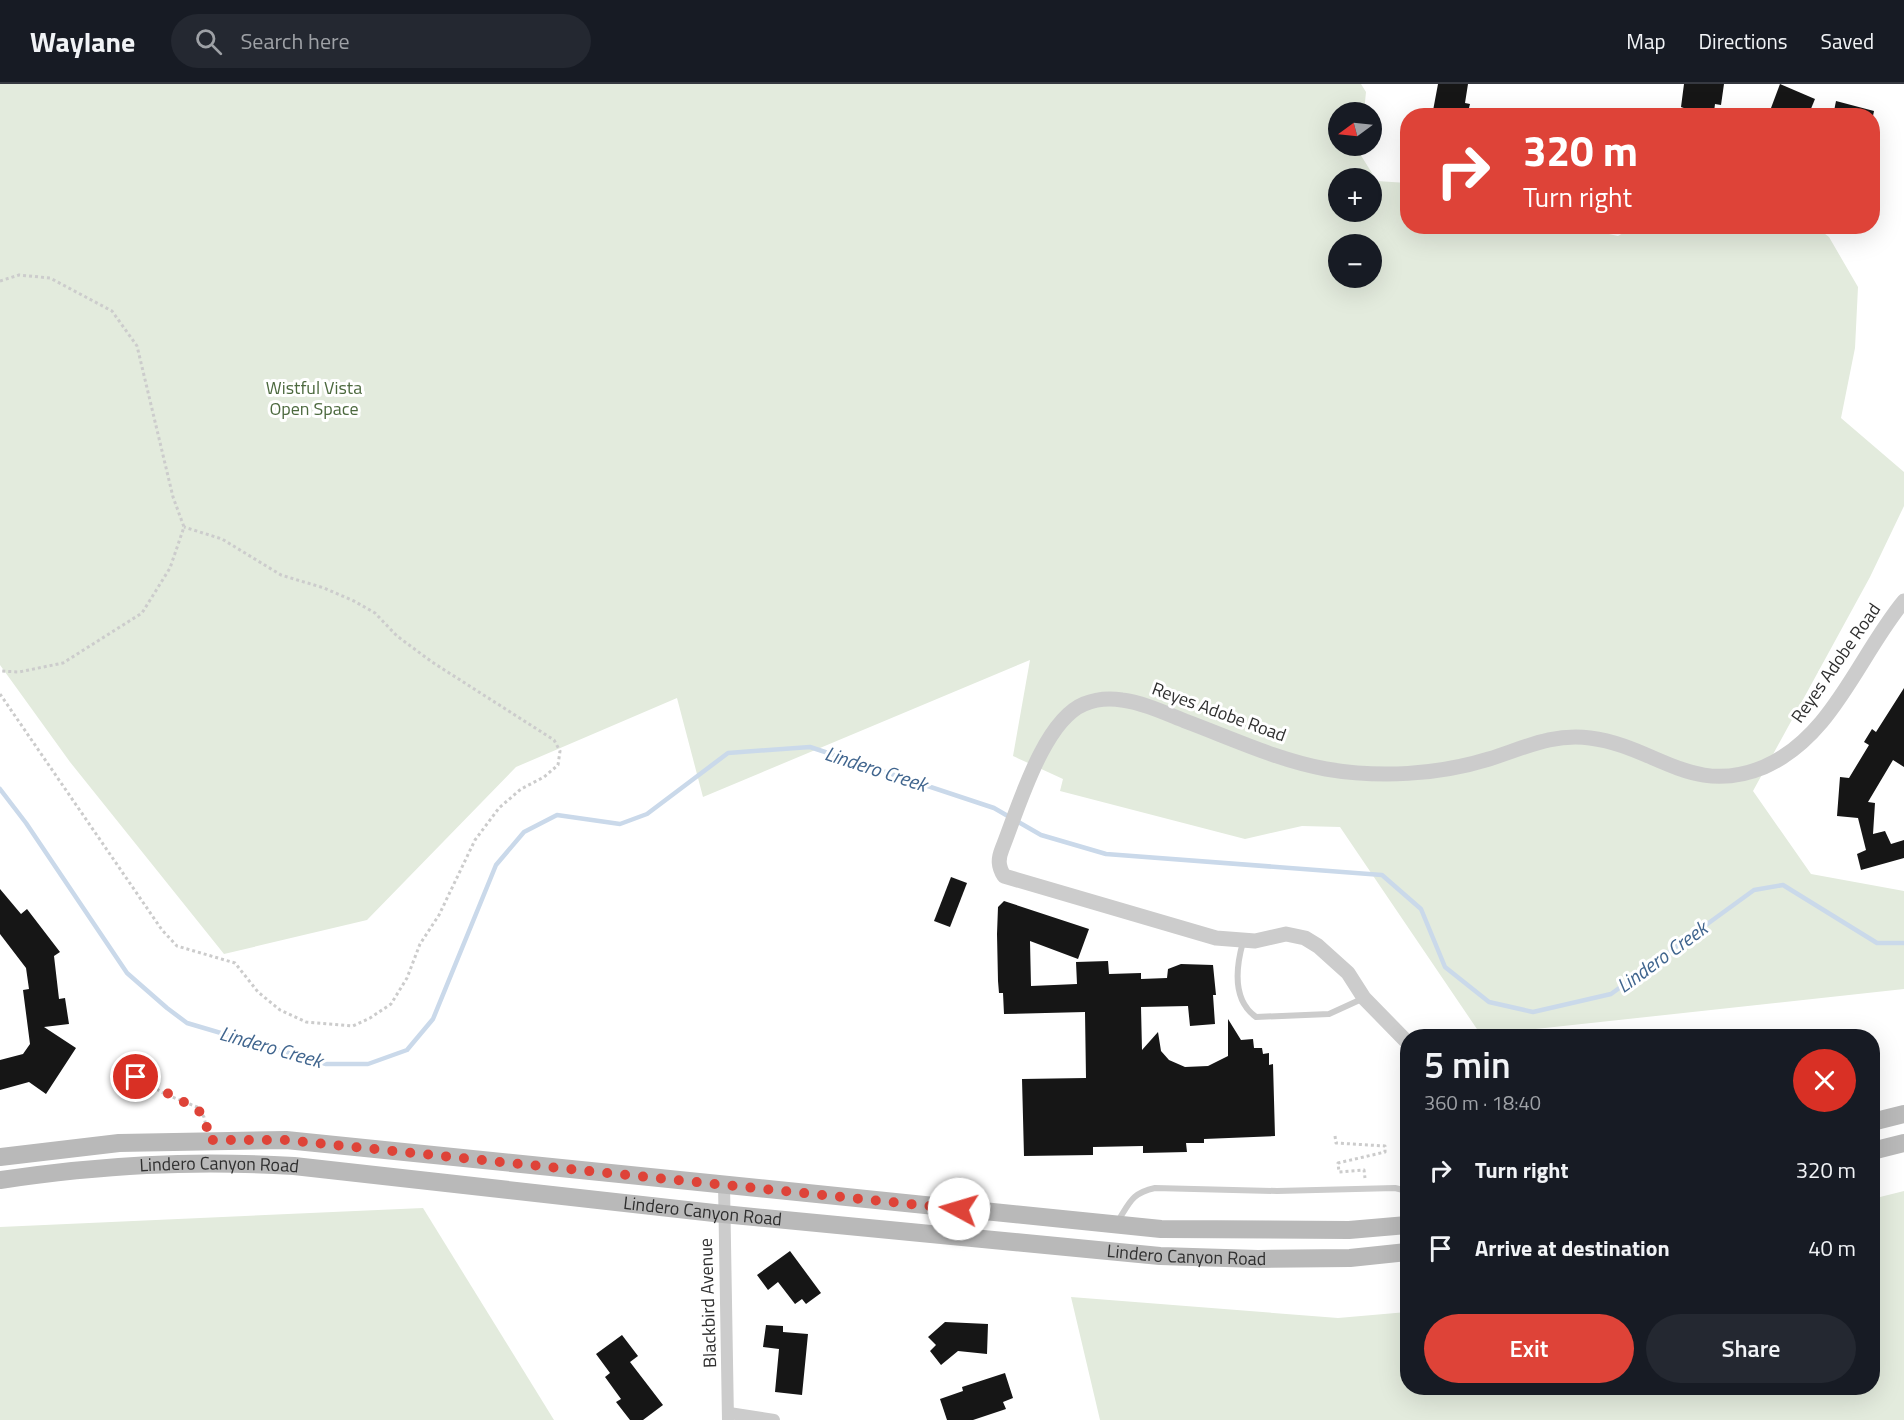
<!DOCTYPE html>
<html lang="en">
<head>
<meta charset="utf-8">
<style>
  body { margin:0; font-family:"Titillium Web",sans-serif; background:#242831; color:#f1f3f6; height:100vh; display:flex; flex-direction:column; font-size:22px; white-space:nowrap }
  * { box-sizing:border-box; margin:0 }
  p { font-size:20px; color:#9ea1a6 }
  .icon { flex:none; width:33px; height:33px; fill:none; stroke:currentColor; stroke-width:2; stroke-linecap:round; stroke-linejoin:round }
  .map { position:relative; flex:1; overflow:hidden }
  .side { position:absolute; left:1400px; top:945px; width:480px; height:366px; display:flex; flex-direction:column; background:#171b24; border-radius:24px; box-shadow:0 6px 24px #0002 }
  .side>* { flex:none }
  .guide { position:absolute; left:1400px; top:24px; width:480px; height:126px; border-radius:24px; box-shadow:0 6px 24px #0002; background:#de4338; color:#fff; overflow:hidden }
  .needle { width:39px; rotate:255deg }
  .tools { position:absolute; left:1328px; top:18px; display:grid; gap:12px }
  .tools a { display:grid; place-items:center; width:54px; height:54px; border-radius:50%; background:#171b24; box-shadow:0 6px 24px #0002; font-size:30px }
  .pin { position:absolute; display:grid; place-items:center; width:51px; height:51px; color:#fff; margin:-26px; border:3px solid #fff; border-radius:50%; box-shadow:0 2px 6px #0007 }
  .me { position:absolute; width:66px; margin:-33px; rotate:276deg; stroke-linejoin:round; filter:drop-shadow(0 0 4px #0008) }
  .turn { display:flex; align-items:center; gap:21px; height:126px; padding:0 24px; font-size:27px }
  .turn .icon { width:78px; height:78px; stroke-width:2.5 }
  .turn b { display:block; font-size:42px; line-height:51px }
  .round { display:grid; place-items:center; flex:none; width:63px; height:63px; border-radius:32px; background:#242831 }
  .summary { display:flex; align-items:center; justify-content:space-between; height:102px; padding:0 24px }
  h1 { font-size:36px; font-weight:600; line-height:45px }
  .cta { display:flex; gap:12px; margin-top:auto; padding:12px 24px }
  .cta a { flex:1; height:69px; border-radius:36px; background:#de4338; color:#fff; font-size:24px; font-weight:600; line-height:69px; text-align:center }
  .cta a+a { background:#242831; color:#f1f3f6 }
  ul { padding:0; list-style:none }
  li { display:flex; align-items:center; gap:18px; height:78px; padding:0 24px }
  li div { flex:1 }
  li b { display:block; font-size:22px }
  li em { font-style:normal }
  header { display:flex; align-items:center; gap:36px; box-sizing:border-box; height:84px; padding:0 30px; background:#171b24; border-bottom:2px solid #363941 }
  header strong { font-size:28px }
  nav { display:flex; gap:33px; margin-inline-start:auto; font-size:21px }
  .search { width:420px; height:54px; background:#242831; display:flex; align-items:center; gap:15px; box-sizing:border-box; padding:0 21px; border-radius:33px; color:#9ea1a6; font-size:22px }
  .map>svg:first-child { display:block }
</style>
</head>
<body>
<header>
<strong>Waylane</strong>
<div class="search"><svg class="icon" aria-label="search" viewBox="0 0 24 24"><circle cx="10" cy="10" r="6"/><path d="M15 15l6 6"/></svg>Search here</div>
<nav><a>Map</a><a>Directions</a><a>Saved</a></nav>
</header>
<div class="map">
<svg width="1904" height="1336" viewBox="0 0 1904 1336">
  <rect width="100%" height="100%" fill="#fff"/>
  <!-- green -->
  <g fill="#e3ebdd" fill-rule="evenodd">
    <path d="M0,0H1361L1366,8L1364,28H1338V62H1361L1360,70L1377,97L1407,99V142H1572L1618,152L1634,143H1816L1829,153L1858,203L1855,264L1841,334L1904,388V422L1870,493L1753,707L1811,790L1904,807V905L1481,951L1340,743L1302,742L1245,755L1060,707L1063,695L1013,672L1030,576L703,713L677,614L516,683L367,836L224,870L70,678L0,581ZM1338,94H1371V128H1338ZM1338,160H1371V194H1338Z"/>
    <path d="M1904,1107V1336H1100L1071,1213L1338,1234L1407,1228V1304H1872V1115Z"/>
    <path d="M423,1124L554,1336H0V1143Z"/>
  </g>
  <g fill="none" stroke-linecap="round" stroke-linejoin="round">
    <!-- stream -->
    <path stroke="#cad9ea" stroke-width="4.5" d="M0,705L26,739L127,889L167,924L187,939L326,980H368L407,966L433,935L496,781L524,748L557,731L620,740L647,730L728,669L810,663L994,724L1041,751L1106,770L1382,791L1421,825L1445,883L1489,918L1533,928L1611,910L1754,806L1783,801L1877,859H1904"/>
  </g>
  <!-- building -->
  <g fill="#161616">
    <path d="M1438,0H1468L1465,19L1470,20L1467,32H1432Z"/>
    <path d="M1684,0H1724L1721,21L1715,20L1714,28H1695L1681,23Z"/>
    <path d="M1780,0L1815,15L1808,32H1768Z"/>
    <path d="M1836,17L1874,27L1873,32H1833Z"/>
    <path d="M1904,604V683L1893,676L1868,718L1875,719L1873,750L1885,747L1891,760L1904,756V774L1861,786L1857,770L1866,766L1858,734L1837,732L1840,693L1849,694L1869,661L1864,658L1872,645L1876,648Z"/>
    <path d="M951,793L967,799L950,843L934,837Z"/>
    <path d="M0,805L21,830L27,825L60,868L54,872L59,915L65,914L69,940L44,943L76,964L46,1010L29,998L0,1006V976L23,970L30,960L23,906L29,905L26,884L0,850Z"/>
    <path d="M1004,817L1089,845L1078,875L1030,857L1031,902L1077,900L1076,878L1108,877L1109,890L1141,889V895L1167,894L1168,885L1181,880L1213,881L1216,911H1213L1215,940L1190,942L1188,922L1141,923L1142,966L1158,948L1161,967L1169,976L1185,983L1208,982L1228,972V935L1241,956L1253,955L1254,964H1262L1263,970L1269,969V981L1273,980L1275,1052L1204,1055V1059H1186L1187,1068L1143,1069V1062L1093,1063V1071L1024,1072L1022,995L1086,994L1085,928L1004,930L1003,909H999L998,897L997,850L998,823Z"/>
    <path d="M790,1167L821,1209L806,1220L802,1215L795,1220L778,1198L768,1206L757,1191Z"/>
    <path d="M945,1238L988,1240L987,1270L958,1267L941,1281L930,1267L936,1261L928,1253Z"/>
    <path d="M766,1241L783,1242V1248L808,1250L802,1311L775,1308L779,1265L763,1263Z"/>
    <path d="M622,1251L638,1272L630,1278L663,1321L643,1336H630L616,1318L621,1315L605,1293L610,1289L596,1270Z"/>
    <path d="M1005,1289L1013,1314L1003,1318L1006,1325L973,1336H947L940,1315L963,1307L962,1303Z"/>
  </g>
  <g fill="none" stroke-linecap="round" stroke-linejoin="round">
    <!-- path -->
    <g stroke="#ccc" stroke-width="3" stroke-dasharray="3 3" stroke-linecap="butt">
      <path d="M0,197L19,191L50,194L112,227L137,262L173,413L184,443L170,484L142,529L63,579L19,588L0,587"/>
      <path d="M0,610L162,846L177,862L235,879L258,908L280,926L306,938L353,942L370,934L391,920L407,894L420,860L439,831L475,756L499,724L521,705L544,693L558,681L560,667L554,656L432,578L397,552L375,529L354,517L324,504L281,491L222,455L184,443"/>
      <path d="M136,993L165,1010L197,1023L204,1033L206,1042"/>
      <path d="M1335,1052L1336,1059L1385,1062V1068L1338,1079L1339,1088L1364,1086L1365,1094"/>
    </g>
    <!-- service -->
    <g stroke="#ccc" stroke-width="6">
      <path d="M1243,858C1236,883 1232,916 1256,933L1329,930L1364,914"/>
      <path d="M1118,1137C1130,1118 1132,1109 1155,1104L1277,1107L1395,1104L1407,1107"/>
    </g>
    <!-- minor -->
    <g stroke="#ccc" stroke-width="12">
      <path d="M724,1100L728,1336"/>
      <path d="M729,1329L774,1336"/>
    </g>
    <!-- tertiary -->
    <path stroke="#ccc" stroke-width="15" d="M1407,958L1364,914L1348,889L1318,862L1305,854L1286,850L1255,857L1216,854L1004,792C998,782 998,775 1002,765C1018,725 1043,637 1084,620C1096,615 1110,614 1122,616C1144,619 1165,629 1185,637C1231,654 1277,676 1326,685C1379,694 1437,691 1489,675C1524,664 1553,649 1590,654C1655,662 1692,713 1764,683C1833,653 1859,571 1904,517"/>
    <!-- secondary -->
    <g stroke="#b9b9b9" stroke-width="18">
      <path d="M1872,1038L1904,1030"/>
      <path d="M1872,1067L1904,1059"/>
      <path d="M0,1073L119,1059L286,1056L1161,1145L1349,1146L1407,1141"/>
      <path id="s1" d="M0,1096C103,1081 189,1076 294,1082L723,1130L1160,1172L1258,1175L1350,1174L1407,1168"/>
    </g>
  </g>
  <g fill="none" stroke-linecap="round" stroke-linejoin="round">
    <!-- route -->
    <path stroke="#de4338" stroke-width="10" stroke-dasharray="0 18" d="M136,993C149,1001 199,1023 204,1032C207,1038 207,1048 208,1056H286L959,1125"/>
  </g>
  <g text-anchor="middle" stroke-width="6" stroke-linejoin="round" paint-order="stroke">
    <!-- park labels -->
    <g font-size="18" fill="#4c693e" stroke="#fff">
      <text x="314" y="310">Wistful Vista<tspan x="314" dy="21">Open Space</tspan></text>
    </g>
    <!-- street labels -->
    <g font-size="18" fill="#2f2f2f" stroke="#fff">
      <text transform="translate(1836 579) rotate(-55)" y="6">Reyes Adobe Road</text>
      <text transform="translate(1219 628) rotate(20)" y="6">Reyes Adobe Road</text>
      <text dy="6" stroke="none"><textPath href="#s1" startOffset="220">Lindero Canyon Road</textPath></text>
      <text dy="6" stroke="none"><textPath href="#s1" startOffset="706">Lindero Canyon Road</textPath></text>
      <text dy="6" stroke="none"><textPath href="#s1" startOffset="1192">Lindero Canyon Road</textPath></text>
      <text transform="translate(708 1219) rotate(-92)" y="6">Blackbird Avenue</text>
    </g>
    <!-- water labels -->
    <g font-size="20" font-style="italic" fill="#40658e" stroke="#fff">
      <text transform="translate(876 685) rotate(18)" y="7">Lindero Creek</text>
      <text transform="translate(1662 873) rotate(-36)" y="7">Lindero Creek</text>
      <text transform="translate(271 963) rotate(16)" y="7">Lindero Creek</text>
    </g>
  </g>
</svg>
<div class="tools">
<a><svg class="needle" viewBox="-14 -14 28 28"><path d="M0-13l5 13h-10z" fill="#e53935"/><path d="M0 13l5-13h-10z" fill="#9ea1a6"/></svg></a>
<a>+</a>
<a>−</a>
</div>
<div class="pin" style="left:136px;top:993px;background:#d93025"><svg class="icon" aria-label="arrive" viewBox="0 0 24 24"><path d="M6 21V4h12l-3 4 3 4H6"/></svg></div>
<svg class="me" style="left:959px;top:1125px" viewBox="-20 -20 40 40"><circle r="19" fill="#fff"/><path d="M0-13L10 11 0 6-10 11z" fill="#de4338"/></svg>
<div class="guide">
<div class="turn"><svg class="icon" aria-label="right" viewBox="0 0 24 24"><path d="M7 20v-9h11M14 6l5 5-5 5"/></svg><div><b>320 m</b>Turn right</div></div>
</div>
<section class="side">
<div class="summary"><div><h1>5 min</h1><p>360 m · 18:40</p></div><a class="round" style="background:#d93025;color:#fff"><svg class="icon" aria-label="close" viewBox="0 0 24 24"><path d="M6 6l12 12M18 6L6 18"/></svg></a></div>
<ul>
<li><svg class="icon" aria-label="right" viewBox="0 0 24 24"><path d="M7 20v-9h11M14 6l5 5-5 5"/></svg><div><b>Turn right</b></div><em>320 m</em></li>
<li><svg class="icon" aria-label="arrive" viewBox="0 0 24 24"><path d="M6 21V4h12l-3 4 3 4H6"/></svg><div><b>Arrive at destination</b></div><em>40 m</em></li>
</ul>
<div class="cta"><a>Exit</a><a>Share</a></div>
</section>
</div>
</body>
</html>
